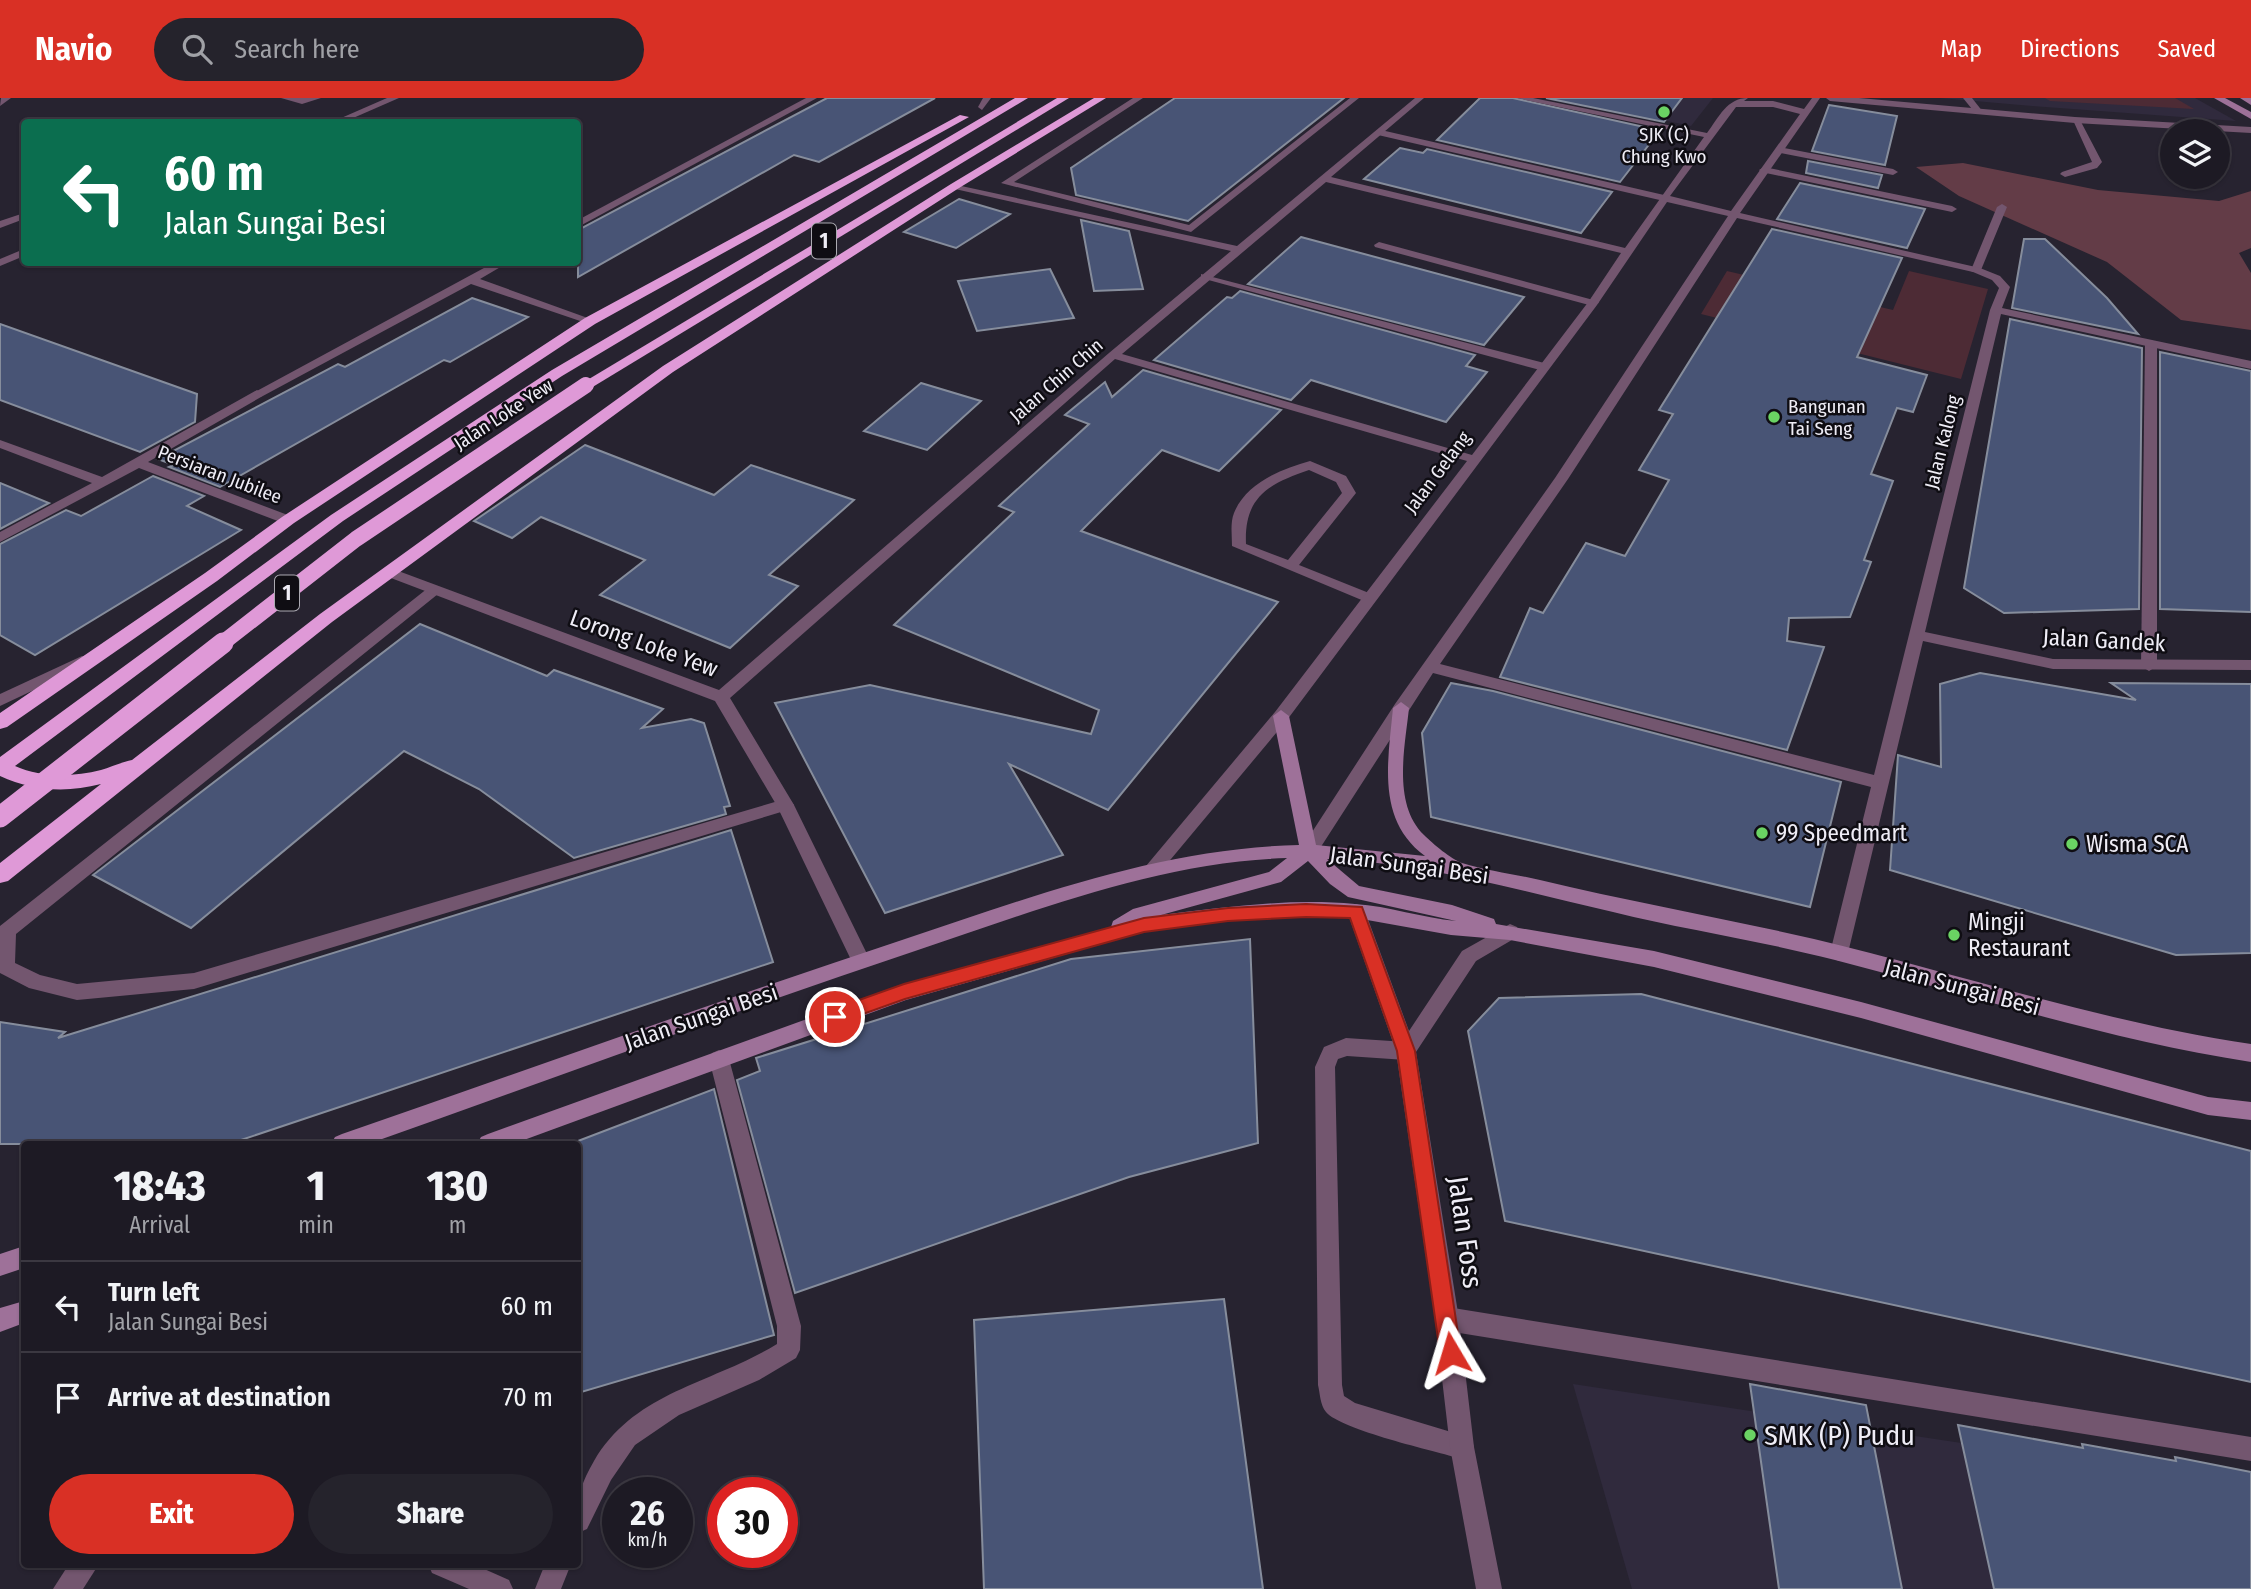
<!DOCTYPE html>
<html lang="en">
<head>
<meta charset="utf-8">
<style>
  body { margin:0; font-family:"Fira Sans Condensed",sans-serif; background:#25232c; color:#f1f3f6; height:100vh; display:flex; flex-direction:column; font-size:26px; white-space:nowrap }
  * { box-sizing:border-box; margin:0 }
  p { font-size:23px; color:#a0a1a6 }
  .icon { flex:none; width:38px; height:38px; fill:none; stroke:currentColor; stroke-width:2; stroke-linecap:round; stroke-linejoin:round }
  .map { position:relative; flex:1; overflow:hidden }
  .side { position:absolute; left:21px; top:1043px; width:560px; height:427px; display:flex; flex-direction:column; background:#1d1a24; border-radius:7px; box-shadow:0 2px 5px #0004,0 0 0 2px #3b3841 }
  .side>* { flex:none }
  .hud { position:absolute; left:21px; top:21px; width:560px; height:147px; border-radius:7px; box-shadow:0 2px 5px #0004,0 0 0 2px #3b3841; background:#0b6e4f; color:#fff; overflow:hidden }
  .tools { position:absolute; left:2160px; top:21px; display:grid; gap:14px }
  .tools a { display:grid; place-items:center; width:70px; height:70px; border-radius:50%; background:#1d1a24; box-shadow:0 2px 5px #0004,0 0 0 2px #3b3841; font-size:35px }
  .speed { position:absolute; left:602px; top:1379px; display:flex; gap:14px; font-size:35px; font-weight:700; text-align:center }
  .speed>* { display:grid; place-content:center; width:91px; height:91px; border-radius:50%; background:#1d1a24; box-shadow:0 2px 5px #0004,0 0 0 2px #3b3841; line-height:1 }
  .speed small { font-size:18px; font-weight:400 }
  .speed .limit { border:10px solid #d22; background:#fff; color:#111 }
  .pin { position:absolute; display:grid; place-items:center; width:60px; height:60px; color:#fff; margin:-30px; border:4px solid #fff; border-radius:50%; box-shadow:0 2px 7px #0007 }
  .me { position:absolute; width:77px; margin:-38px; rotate:353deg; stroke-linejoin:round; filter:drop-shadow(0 0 5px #0008) }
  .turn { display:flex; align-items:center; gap:24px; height:147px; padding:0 28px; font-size:32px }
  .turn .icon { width:91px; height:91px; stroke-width:2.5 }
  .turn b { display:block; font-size:49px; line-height:60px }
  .eta { display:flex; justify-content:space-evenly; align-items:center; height:119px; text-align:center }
  .eta b { font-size:42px; font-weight:800; line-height:49px }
  .cta { display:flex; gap:14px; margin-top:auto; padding:14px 28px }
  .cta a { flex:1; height:80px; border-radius:42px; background:#d93025; color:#fff; font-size:28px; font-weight:800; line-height:80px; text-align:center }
  .cta a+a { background:#25232c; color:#f1f3f6 }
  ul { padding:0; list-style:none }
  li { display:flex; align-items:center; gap:21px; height:91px; padding:0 28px; border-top:2px solid #3b3841 }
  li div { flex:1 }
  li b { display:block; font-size:26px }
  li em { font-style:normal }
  header { display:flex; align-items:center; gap:42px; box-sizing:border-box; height:98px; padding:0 35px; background:#d93025; color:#fff }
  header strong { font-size:33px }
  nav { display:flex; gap:38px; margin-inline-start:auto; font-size:24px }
  .search { width:490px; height:63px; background:#25232c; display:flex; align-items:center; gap:18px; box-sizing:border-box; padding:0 24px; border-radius:38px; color:#a0a1a6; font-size:26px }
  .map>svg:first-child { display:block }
</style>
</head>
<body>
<header>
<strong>Navio</strong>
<div class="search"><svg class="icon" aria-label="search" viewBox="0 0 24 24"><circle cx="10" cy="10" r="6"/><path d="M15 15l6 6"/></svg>Search here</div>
<nav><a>Map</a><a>Directions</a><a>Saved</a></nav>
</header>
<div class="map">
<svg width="2251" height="1491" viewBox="0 0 2251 1491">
  <rect width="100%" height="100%" fill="#272330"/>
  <!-- built -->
  <g fill="#302a3d">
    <path d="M1559,0H1713L1691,28Z"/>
    <path d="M1940,0H2195L2236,23L2032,8Z"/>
    <path d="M1573,1286L2251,1389V1491H1632Z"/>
  </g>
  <!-- green -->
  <g fill="#4d2b35">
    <path d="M2045,0H2175L2194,11L2050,3Z"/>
    <path d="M1727,173L1893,212L1909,173L1988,191L1961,281L1701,216Z"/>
  </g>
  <!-- forest -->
  <path fill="#633c47" d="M1963,65L2098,92L2219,103L2251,93V150L2239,155L2251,175V232L2181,222L2107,164L1959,98L1916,69Z"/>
  <!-- building -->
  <g fill="#485475" stroke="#868d9c" stroke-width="2">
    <path d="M827,0H935L819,64L794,57L578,179V132Z"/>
    <path d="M1175,0H1344L1188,123L1076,97L1071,70Z"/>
    <path d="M1480,0H1513L1658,32V35L1620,84L1437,42Z"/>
    <path d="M1546,0H1682L1664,24Z"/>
    <path d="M1829,7L1897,18L1885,67L1812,53Z"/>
    <path d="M1400,50L1423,55L1427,51L1612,94L1581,135L1364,81Z"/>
    <path d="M1808,63L1882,77L1878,90L1806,75Z"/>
    <path d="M1800,85L1925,111L1907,150L1777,121Z"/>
    <path d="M959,101L1010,116L956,150L904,134Z"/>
    <path d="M1081,122L1129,133L1143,191L1094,193Z"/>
    <path d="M1772,131L1902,160L1857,259L1927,277L1913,314L1897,310L1871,376L1893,383L1864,462L1871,464L1850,519L1789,520L1787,543L1824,549L1787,652L1500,579L1530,510L1543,515L1586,445L1625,458L1669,382L1639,372L1673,316L1659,312Z"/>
    <path d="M1301,139L1524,199L1484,247L1248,186Z"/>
    <path d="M2024,141H2045L2107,200L2138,236L2012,210Z"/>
    <path d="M1050,171L1074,220L977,233L958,183Z"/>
    <path d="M1240,193L1475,257L1466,268L1487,274L1446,324L1311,282L1291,302L1154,262L1227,199L1232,200Z"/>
    <path d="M472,200L528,219L450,264L444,262L220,389L169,369L174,367L158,361L338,266L345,269Z"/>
    <path d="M2010,221L2142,250L2139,511L2004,515L1964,490Z"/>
    <path d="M0,226L197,296L195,324L140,354L0,302Z"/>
    <path d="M2160,254L2251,273V514L2160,511Z"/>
    <path d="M1143,272L1281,312L1219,373L1162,352L1081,433L1278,504L1108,712L1009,666L1063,757L885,815L775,605L870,587L1091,636L1099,612L894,527L1014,414L999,408L1089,326L1065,317L1105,284L1112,299Z"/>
    <path d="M921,285L981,303L927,352L864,333Z"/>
    <path d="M585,347L714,397L751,367L854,402L769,477L798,488L730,550L600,497L645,462L541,419L512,440L474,423Z"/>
    <path d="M153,378L204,398L187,408L241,432L35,557L0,537V446L66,412L81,418Z"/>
    <path d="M0,385L49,405L0,431Z"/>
    <path d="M420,526L547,578L554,572L663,611L642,630L691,621L704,625L730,708L724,709L726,716L574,760L479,691L404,653L191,830L93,777Z"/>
    <path d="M1980,575L2136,602L2111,585L2251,586V855L2176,857L1890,772L1898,657L1941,669L1940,586Z"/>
    <path d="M1451,585L1493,593L1841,684L1810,809L1431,719L1422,635Z"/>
    <path d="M731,732L773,864L229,1046H0V924L65,934L58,940Z"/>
    <path d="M1250,841L1258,1045L1129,1079L795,1195L737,982L760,973L756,960L1071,861Z"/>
    <path d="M1641,896L2251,1053V1284L1505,1123L1468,933L1499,900Z"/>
    <path d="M714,991L774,1237L578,1295V1043Z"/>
    <path d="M1224,1201L1263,1491H984L974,1222Z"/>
    <path d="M1750,1286L1866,1307L1902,1491H1779Z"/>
    <path d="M1958,1327L2083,1350L2082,1346L2176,1363L2175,1359L2251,1374V1491H1994Z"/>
  </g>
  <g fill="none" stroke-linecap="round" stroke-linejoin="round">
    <!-- lane -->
    <g fill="#73566f" fill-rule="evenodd">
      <path d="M281,0H321L302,6Z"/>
      <path d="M806,0H817L578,129V122Z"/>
      <path d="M1133,0H1143L1014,84L1189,127L1350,0H1359L1191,134L1001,85Z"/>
      <path d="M1963,0H1972L1983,14L1982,16H1976Z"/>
      <path d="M2072,20L2080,22L2102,64L2097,70L2065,79L2060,76L2062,74L2092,64Z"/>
      <path d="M1381,32L1664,97L1669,100L1664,103L1378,37V33Z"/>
      <path d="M1779,49L1893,71L1898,74L1893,77L1776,54V50Z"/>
      <path d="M1764,69L1952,108L1957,111L1952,114L1761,74L1759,72Z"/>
      <path d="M2002,106L2007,109L1981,172L1972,174L1971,172L1997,109Z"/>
      <path d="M24,115V121L0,130V123Z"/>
      <path d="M1379,144L1597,203L1599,205L1589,207L1375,149L1374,147Z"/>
      <path d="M495,164H509L480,181L596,223L586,225L471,186L261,299L251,296Z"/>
      <path d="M1201,176L1548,266L1550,269L1540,272L1201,180Z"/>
      <path d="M2151,242L2157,245V568L2149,573L2141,568L2145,245Z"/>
      <path d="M1310,363L1346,378L1356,395L1299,467L1374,497L1376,500L1374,503H1364L1232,448C1232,437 1230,425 1234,415C1246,385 1281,371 1310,363ZM1309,372L1336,384L1342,395L1288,462L1246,446C1244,399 1268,386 1309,372Z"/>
      <path d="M433,488L440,493L438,496L16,836L15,865L40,877L77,886L194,875L785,701L791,703L794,707L791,711L194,891L77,902L29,890L0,875V828L428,490Z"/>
      <path d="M82,558L87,559L90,563L87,567L0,608V596Z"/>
      <path d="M1346,940L1406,944L1413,947L1416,953L1413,959L1406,962L1347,958L1338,961L1335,969L1342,1287L1344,1298L1355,1305L1471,1340L1474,1349L1471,1358L1462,1361C1435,1353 1341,1332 1326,1314C1320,1307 1320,1295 1318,1287L1315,969L1324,949Z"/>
      <path d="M719,952L726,955L729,961L801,1228L800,1252L796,1260L759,1282L679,1317L635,1347L611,1382L587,1431L578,1435C575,1405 579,1389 594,1363C635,1293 712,1286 777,1246V1228L709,961L712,955Z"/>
      <path d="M1447,1209L2251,1339V1363L1447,1233L1439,1229L1435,1221L1439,1213Z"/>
      <path d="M69,1466H99L83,1491H53Z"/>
      <path d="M428,1466H473L509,1482L513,1491H469L432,1475Z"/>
      <path d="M545,1466H571L561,1491H535Z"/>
    </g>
    <!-- street -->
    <g fill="#73566f" fill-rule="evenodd">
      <path d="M11,0L0,8L1,0Z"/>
      <path d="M387,0H399L344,24H332Z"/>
      <path d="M983,0H991L982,12L978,9Z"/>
      <path d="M1415,0H1424L1331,79L1625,150L1704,39L1516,0H1533L1707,35C1719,19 1727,0 1748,0L1744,3H1773L1804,11L1812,0H1820L1740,115L1980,170L2000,178L2010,189L2002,210L2251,263V271L2001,216L1925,534L2053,561L2251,562V572L2053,571L1923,543L1848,855L1846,860L1839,863L1832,860L1830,855L1871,689L1433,575L1315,758H1303L1300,753L1303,748L1395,606L1555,380L1728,118L1667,104L1597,207L1287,622L1161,773H1149L1146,768L1275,614L1467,363L1115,261L730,600L794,707L870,862L868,868L861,870L854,868L777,708L715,603L383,477L381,474L383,471H393L719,592L1109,255L1231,153L955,91L950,88L952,86L1237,148ZM1736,9H1773L1800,16L1731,113L1670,98ZM1326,84L1621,155L1589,203L1472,357L1122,256ZM1737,120L1973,174L1992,182L1999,190L1990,212L1874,677L1440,566L1568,381Z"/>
      <path d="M1826,0H1859L2075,19L2251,29V35L2075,25L1830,3Z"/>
      <path d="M24,151V158L0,168V161Z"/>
      <path d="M257,292L263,296L261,299L148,364L293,419V425H283L139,370L0,444V434L92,385L0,350V342L102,379Z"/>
      <path d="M1356,806L1362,808L1365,813L1409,933L1462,853L1510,826L1517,829L1519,834L1517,839L1476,863L1416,954L1459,1221L1474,1349L1502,1491H1476L1450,1349L1435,1221L1396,953L1347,813L1350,808Z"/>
    </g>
    <!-- secondary -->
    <g fill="#9e7199" fill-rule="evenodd">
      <path d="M2214,0H2225L2251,14V21Z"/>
      <path d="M2240,0H2251V7Z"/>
      <path d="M1401,604L1409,610C1405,649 1392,706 1424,737C1433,746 1451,761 1462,765C1487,773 1515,776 1540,782C1631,804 1723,820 1814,841C1960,876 2102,924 2251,946V964C2109,942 1974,898 1835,862C1762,843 1686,832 1613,814C1518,792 1425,765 1327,761L1359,788L1452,807L1494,821L1496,826L1654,853L1861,904L2208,999L2251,1004V1022L2208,1017L1861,920L1654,869L1510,842L1451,837L1356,820L1306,819L1228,823L1144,834L906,902L513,1046H477L481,1039L488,1036L904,886L1111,829L1113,823L1133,811L1269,774L1287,760C1159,764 1038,812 918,852C733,914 551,981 368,1046H331L335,1039L342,1036C530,971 717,903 905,841C1034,798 1162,750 1299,747L1273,618L1281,612L1289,618L1316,747L1425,758C1376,722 1388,663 1393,610ZM1308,763L1330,786L1348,799L1456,823C1422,820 1389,808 1355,806C1290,800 1225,809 1161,817L1281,784Z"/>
      <path d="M24,1148V1170L0,1178V1156Z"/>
      <path d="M24,1203V1225L0,1234V1210Z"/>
    </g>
    <!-- highway -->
    <g fill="#df99d7" fill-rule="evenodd">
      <path d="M1015,0H1028L562,278L343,423L15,668C42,680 73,679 101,672C111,669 122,664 132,662L320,516L663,268L951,86L1094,0H1106L959,90L673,274L332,524L8,783L0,785V765L101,686C66,695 33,693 0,678V659L331,417L552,272Z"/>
      <path d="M1057,0H1069L591,290L586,291L579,287Z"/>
      <path d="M960,17L969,19L595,226L294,425L217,483L7,629L0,631V615L205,475L282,419L585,220Z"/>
    </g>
    <!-- highway-bridge-far1 -->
    <path stroke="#df99d7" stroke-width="16" d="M220,547L356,441L586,287"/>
    <!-- highway-bridge -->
    <path stroke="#df99d7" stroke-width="21" d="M0,719L223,545"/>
  </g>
  <!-- route -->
  <path fill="#d93025" stroke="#8d1f18" stroke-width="2" d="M1306,806L1362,809L1415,953L1461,1255L1458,1262L1451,1265L1443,1262L1440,1255L1397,953L1350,820L1306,819L1228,823L1144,834L905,901L835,926L828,924L826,919L828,913L904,886L1144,820L1228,810Z"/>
  <!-- markers -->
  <g fill="#6ad363" stroke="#0f0d13" stroke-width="2.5">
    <circle cx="1664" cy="14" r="7"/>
    <circle cx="1774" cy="319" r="7"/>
    <circle cx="1762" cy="735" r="7"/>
    <circle cx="2072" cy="746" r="7"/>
    <circle cx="1954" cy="837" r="7"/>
    <circle cx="1750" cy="1337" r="7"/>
  </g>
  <g text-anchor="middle" stroke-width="5" stroke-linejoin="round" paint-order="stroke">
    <!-- far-poi labels -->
    <g font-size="19" fill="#efedf6" stroke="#0f0d13">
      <text x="1664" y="43">SJK (C)<tspan x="1664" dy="22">Chung Kwo</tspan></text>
      <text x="1788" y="315" text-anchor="start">Bangunan<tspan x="1788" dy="22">Tai Seng</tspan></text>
    </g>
    <!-- far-street labels -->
    <g font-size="19" fill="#efedf6" stroke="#0f0d13">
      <text transform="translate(1056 282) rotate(-41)" y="7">Jalan Chin Chin</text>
      <text transform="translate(503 316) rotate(-33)" y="7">Jalan Loke Yew</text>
      <text transform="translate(1942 344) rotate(-76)" y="7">Jalan Kalong</text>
      <text transform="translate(1437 374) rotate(-53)" y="7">Jalan Gelang</text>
      <text transform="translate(220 376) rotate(21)" y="7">Persiaran Jubilee</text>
    </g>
    <!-- shield labels -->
    <g fill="#0f0d13" stroke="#acaab2" stroke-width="2">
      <rect x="812" y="125.5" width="24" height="35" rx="5"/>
      <rect x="275" y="477.5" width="24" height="35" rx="5"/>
    </g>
    <g font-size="21" font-weight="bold" fill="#efedf6">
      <text x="824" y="150">1</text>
      <text x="287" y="502">1</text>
    </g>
    <!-- street labels -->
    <g font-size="23" fill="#efedf6" stroke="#0f0d13">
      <text transform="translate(2104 542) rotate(3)" y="8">Jalan Gandek</text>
      <text transform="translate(644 545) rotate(20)" y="8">Lorong Loke Yew</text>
      <text transform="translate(1409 767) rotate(8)" y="8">Jalan Sungai Besi</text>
      <text transform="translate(1962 889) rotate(15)" y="8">Jalan Sungai Besi</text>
      <text transform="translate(701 919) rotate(-19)" y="8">Jalan Sungai Besi</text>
    </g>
    <!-- poi labels -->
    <g font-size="23" fill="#efedf6" stroke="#0f0d13" text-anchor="start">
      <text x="1776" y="743">99 Speedmart</text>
      <text x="2086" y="754">Wisma SCA</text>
      <text x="1968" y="832">Mingji<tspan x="1968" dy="26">Restaurant</tspan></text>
    </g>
    <!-- near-street labels -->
    <g font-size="28" fill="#efedf6" stroke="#0f0d13">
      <text transform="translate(1466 1134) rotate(82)" y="10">Jalan Foss</text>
    </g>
    <!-- near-poi labels -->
    <g font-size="28" fill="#efedf6" stroke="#0f0d13" text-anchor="start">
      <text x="1764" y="1347">SMK (P) Pudu</text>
    </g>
  </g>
</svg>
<div class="tools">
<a><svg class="icon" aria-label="layers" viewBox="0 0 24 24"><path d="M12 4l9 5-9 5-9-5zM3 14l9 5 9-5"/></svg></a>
</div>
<div class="speed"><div>26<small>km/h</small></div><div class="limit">30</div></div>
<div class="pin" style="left:835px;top:919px;background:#d93025"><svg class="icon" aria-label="arrive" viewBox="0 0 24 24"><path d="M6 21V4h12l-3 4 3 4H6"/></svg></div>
<svg class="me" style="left:1451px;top:1255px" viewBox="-20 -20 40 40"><path d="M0-17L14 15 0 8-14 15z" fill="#d93025" stroke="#fff" stroke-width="4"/></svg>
<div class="hud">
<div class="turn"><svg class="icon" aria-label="left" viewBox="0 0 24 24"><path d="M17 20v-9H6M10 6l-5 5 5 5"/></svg><div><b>60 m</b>Jalan Sungai Besi</div></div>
</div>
<section class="side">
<div class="eta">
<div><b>18:43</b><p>Arrival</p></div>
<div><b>1</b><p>min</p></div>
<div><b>130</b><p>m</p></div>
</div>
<ul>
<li><svg class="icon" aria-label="left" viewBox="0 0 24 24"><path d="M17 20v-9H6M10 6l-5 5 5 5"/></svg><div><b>Turn left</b><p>Jalan Sungai Besi</p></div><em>60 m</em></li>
<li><svg class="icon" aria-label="arrive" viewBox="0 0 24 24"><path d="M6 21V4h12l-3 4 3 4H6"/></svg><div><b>Arrive at destination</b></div><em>70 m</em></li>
</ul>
<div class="cta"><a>Exit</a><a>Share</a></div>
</section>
</div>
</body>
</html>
